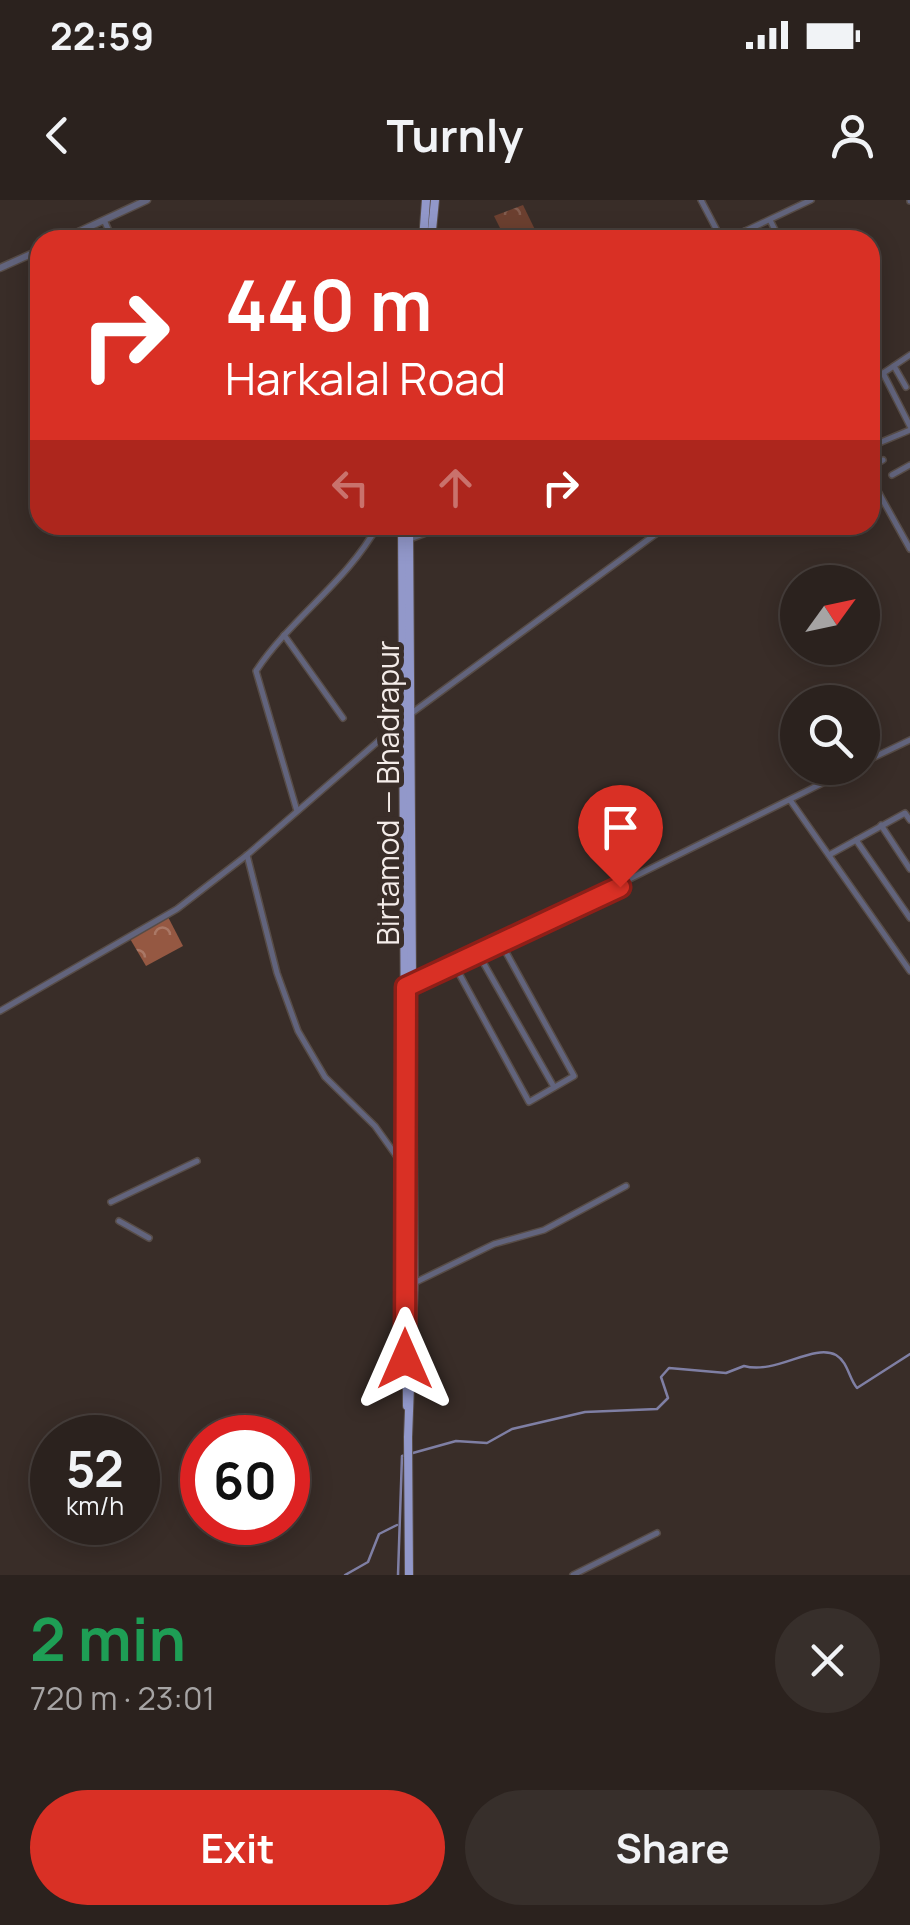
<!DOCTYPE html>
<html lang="en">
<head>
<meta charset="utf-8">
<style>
  body { margin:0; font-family:Manrope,sans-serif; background:#372f2b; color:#f1f3f6; height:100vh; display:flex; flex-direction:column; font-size:38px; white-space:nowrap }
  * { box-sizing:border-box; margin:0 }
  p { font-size:32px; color:#a6a4a4 }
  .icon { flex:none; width:55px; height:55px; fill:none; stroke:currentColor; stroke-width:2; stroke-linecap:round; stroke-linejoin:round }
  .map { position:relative; height:1375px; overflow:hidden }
  .sheet { display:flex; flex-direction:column; background:#2b221e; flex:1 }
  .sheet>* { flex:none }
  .guide { position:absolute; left:30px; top:30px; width:850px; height:305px; border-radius:30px; box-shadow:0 5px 25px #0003,0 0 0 2px #473f3c; background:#d93025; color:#fff; overflow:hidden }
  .needle { width:65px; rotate:57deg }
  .buttons { position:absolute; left:780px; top:365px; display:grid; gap:20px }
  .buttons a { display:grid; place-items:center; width:100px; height:100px; border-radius:50%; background:#2b221e; box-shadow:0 5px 25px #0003,0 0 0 2px #473f3c; font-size:50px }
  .speed { position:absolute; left:30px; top:1215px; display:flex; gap:20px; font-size:50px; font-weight:700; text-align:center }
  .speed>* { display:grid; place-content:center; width:130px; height:130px; border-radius:50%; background:#2b221e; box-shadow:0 5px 25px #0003,0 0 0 2px #473f3c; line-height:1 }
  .speed small { font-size:25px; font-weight:400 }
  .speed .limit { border:15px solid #d22; background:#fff; color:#111 }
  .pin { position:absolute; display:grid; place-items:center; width:85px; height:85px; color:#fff; margin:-102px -42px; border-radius:50% 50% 50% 0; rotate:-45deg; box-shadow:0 0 10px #0007 }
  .pin .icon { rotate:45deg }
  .me { position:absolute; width:110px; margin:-55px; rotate:0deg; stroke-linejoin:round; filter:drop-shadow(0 0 8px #0008) }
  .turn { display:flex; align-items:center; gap:35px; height:210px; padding:0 30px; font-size:45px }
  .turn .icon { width:130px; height:130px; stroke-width:2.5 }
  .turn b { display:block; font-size:70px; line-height:85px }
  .lanes { display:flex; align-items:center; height:95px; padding:0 30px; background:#0003; justify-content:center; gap:50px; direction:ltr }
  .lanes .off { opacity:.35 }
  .round { display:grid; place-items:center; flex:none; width:105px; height:105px; border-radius:52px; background:#372f2b }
  .summary { display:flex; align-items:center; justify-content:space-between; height:170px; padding:0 30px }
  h1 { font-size:60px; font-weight:700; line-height:75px; color:#1e9e55 }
  .action { display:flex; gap:20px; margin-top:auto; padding:20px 30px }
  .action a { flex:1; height:115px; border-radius:60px; background:#d93025; color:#fff; font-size:40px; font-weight:700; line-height:115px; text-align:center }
  .action a+a { background:#372f2b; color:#f1f3f6 }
  .status { display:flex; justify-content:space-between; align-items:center; height:70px; padding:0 50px; background:#2b221e; direction:ltr }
  .status svg { height:28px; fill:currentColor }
  header { display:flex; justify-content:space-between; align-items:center; height:130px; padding:0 30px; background:#2b221e; font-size:45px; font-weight:700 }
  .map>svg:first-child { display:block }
</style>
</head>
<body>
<div class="status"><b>22:59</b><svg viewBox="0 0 49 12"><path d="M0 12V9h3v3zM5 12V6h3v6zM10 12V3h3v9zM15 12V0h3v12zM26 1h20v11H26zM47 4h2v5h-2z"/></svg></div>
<header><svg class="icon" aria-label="back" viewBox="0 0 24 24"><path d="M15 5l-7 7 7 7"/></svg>Turnly<svg class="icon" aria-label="person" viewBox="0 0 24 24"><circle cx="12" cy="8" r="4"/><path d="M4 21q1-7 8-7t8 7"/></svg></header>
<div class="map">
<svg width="910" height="1375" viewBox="0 0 910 1375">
  <defs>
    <pattern id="forest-crowns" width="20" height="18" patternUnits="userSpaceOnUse" patternTransform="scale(2.5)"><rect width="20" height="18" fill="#955842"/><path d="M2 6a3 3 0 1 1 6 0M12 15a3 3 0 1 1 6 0" fill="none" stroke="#aa7866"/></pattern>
    <pattern id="park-crowns" width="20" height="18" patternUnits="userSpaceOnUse" patternTransform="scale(2.5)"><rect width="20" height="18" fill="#6c4030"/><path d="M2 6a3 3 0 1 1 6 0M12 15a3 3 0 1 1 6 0" fill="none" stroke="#825c4e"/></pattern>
  </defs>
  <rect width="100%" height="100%" fill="#392d28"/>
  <!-- forest -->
  <path fill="url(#forest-crowns)" d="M167,715L183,746L146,766L129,737Z"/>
  <!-- park -->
  <path fill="url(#park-crowns)" d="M523,5L540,40H506L494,16Z"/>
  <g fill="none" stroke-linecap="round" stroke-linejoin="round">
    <!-- stream -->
    <g stroke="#7f7fa4" stroke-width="2.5">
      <path d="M345,1375L368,1362L379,1334L397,1325"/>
      <path d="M398,1375L402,1256L456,1241L487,1243L512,1229L585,1212L657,1209L668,1198L661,1177L669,1168L726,1173L744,1166C776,1175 813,1143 836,1155C848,1162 849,1179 857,1188L910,1154"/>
    </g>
    <!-- minor casing -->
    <g stroke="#574c47" stroke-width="8">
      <g id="minor">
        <path d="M701,0L722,40"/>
        <path d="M910,0V1"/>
        <path d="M104,20L113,40"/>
        <path d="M770,20L780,40"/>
        <path d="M745,31L749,40"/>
        <path d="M726,40L811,0"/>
        <path d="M894,166L906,187"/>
        <path d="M883,173L910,226"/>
        <path d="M870,182L910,155"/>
        <path d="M870,237L874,245L910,230"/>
        <path d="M870,267L883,260"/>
        <path d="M892,275L910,265"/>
        <path d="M870,277L910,349"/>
        <path d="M410,339L447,325"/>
        <path d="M284,435L343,518"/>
        <path d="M862,563L910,540"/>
        <path d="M790,600L910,771"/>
        <path d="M297,611L256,471C291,418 347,382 378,325"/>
        <path d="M881,625L910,669"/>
        <path d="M856,640L910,718"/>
        <path d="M247,655L277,773L298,831L325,877L375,926L405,968"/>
        <path d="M829,655L905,613L910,620"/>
        <path d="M479,755L554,887"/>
        <path d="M455,766L529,902L574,876L502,745"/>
        <path d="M414,786L853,568"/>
        <path d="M0,811L177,709L247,655L405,518L668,325"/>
        <path d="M111,1002L197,961"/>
        <path d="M119,1021L149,1038"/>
        <path d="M414,1083L494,1044L544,1030L626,986"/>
        <path d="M573,1375L657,1333"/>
      </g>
    </g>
    <!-- tertiary casing -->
    <g stroke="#574c47" stroke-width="9">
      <g id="tertiary">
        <path d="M61,40L147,0"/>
        <path d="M0,68L40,50"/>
      </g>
    </g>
    <!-- primary casing -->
    <g stroke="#574c47" stroke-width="10">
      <g id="primary">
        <path d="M423,40L426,0"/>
        <path d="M431,40L435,0"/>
        <path d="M402,325L407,1206"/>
        <path d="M409,1375L408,1237L414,1083L409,325"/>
      </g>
    </g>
    <!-- minor -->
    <use href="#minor" stroke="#62647d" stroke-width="5"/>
    <!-- tertiary -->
    <use href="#tertiary" stroke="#62647d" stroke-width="6"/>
    <!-- primary -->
    <use href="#primary" stroke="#9298ca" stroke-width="8"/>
  </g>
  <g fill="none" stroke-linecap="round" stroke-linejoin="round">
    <!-- route casing -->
    <g stroke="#8d1f18" stroke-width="25">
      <path id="route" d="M405,1159L406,787L620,687"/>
    </g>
    <!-- route -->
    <use href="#route" stroke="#d93025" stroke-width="18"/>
  </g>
  <g text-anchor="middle" stroke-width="10" stroke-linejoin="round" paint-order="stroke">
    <!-- street labels -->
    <g font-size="30" fill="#f4ece9" stroke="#392d28">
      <text transform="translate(389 593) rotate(-90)" y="10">Birtamod — Bhadrapur</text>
    </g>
  </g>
</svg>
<div class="buttons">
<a><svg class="needle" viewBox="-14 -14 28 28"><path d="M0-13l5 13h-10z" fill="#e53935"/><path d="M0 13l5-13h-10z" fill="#a6a4a4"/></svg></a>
<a><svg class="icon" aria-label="search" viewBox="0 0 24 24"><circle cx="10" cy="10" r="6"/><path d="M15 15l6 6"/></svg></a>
</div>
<div class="speed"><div>52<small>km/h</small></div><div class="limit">60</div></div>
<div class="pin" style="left:620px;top:687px;background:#d93025"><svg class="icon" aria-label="arrive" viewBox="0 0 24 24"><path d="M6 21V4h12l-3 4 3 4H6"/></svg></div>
<svg class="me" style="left:405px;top:1159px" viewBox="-20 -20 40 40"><path d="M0-17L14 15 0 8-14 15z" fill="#d93025" stroke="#fff" stroke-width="4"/></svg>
<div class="guide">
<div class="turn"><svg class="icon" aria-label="right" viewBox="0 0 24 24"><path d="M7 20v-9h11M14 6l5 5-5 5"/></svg><div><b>440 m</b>Harkalal Road</div></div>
<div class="lanes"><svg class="icon off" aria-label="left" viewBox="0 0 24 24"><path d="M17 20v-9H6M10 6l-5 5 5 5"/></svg><svg class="icon off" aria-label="ahead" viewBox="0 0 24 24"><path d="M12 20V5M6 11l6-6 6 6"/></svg><svg class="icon" aria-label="right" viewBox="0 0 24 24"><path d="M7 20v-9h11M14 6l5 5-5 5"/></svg></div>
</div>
</div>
<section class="sheet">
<div class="summary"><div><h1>2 min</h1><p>720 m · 23:01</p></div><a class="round"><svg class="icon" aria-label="close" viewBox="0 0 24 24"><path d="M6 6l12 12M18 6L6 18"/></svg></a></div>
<div class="action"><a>Exit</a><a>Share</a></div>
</section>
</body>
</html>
